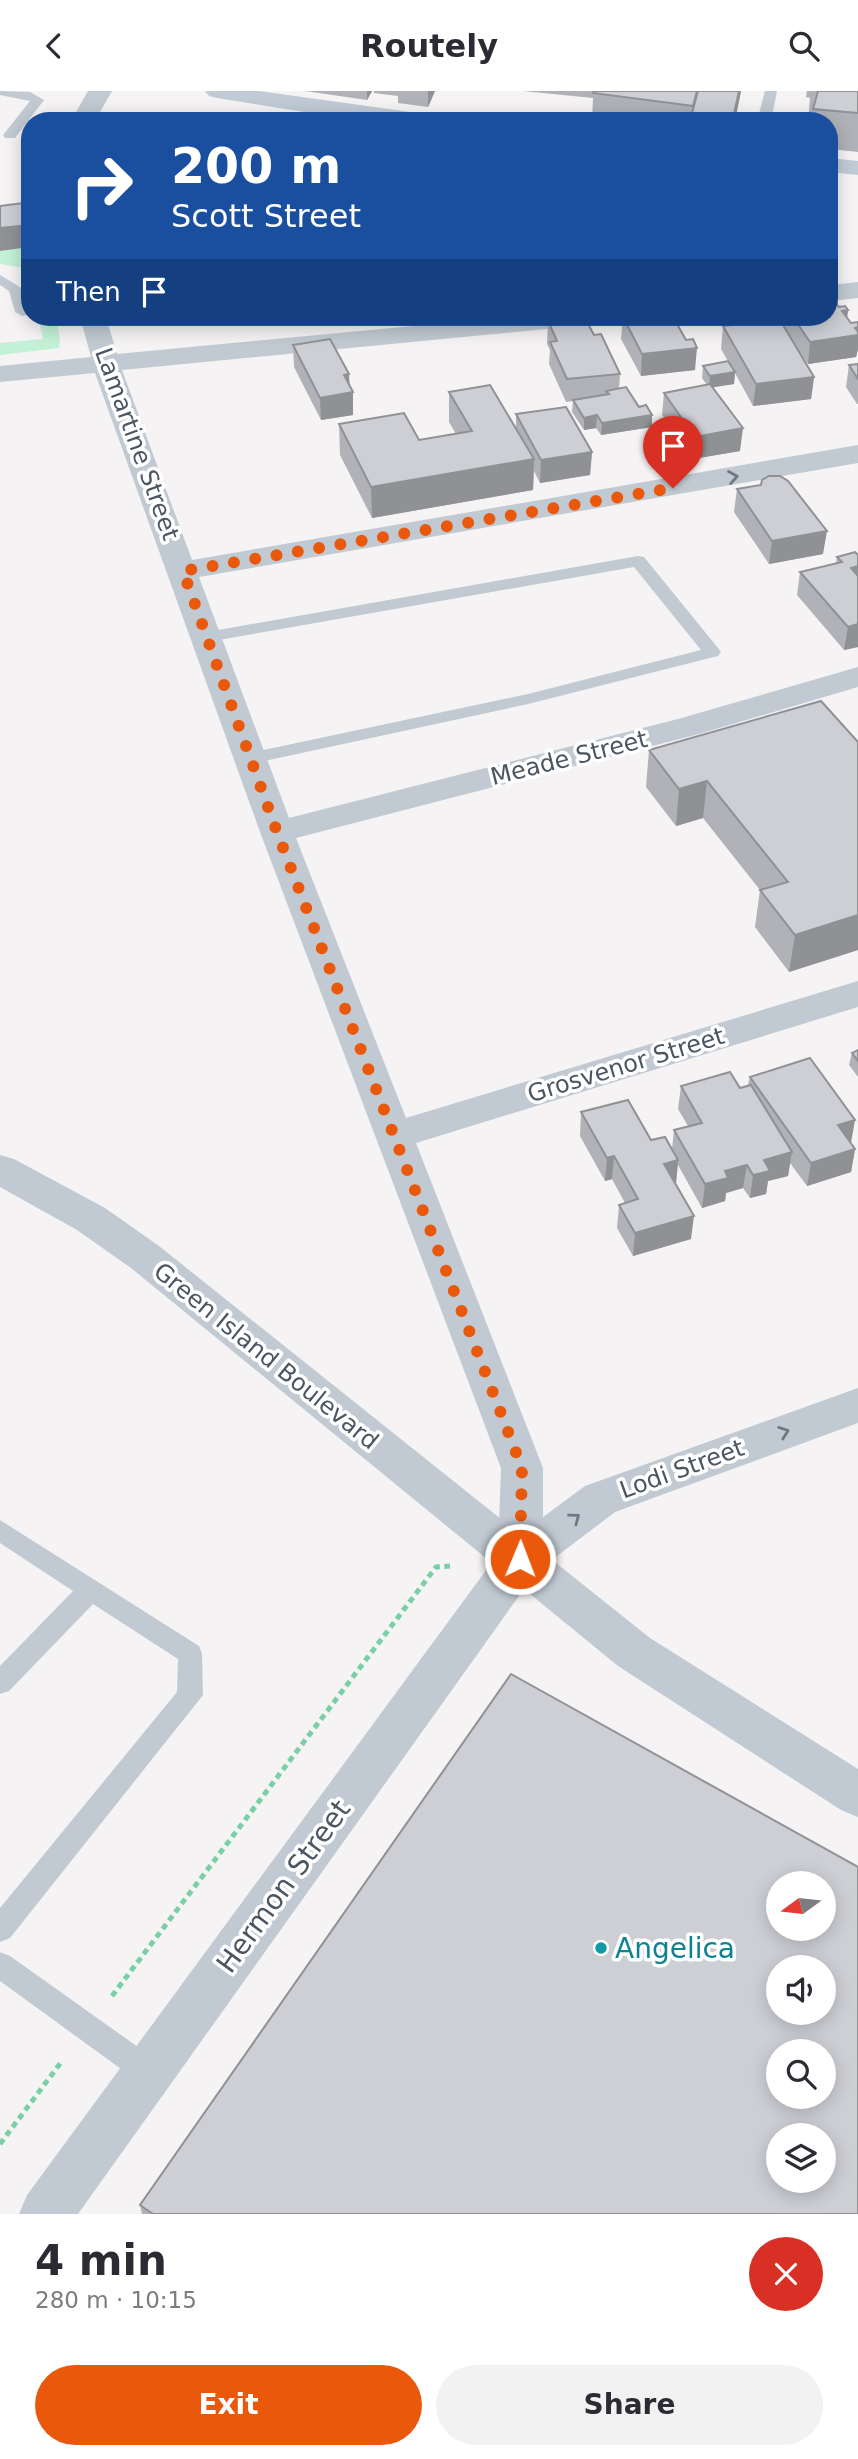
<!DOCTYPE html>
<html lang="en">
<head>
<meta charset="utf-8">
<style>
  body { margin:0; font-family:"DejaVu Sans",sans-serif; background:#f2f2f3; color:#2b2b33; height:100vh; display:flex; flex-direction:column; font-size:26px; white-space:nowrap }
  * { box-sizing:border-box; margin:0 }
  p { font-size:23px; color:#7c7c81 }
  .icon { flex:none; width:38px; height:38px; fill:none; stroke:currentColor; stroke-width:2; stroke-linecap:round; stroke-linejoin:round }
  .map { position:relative; height:2123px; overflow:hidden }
  .sheet { display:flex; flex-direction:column; background:#fff; flex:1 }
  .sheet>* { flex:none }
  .banner { position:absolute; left:21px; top:21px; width:817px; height:214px; border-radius:28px; box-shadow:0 4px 18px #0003; background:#1a4fa0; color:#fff; overflow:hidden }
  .needle { width:46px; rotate:255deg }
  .buttons { position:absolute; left:766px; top:1780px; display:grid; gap:14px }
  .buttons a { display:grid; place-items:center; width:70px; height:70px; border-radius:50%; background:#fff; box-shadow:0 4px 18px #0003; font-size:35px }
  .pin { position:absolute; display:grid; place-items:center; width:60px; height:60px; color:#fff; margin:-72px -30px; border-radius:50% 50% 50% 0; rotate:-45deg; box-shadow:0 0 7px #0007 }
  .pin .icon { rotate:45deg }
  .me { position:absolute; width:77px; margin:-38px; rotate:1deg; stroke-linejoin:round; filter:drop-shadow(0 0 5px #0008) }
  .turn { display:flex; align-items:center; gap:24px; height:147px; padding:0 35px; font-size:32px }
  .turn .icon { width:91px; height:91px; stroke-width:2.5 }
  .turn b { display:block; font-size:49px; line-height:60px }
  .then { display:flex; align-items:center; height:66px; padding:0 35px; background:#0003; gap:14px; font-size:26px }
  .round { display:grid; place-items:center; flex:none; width:74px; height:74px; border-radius:37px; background:#f2f2f3 }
  .headline { display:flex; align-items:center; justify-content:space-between; height:119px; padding:0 35px }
  h1 { font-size:42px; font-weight:700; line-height:52px }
  .button { display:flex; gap:14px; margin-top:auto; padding:14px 35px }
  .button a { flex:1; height:80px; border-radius:42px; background:#ea580c; color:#fff; font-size:28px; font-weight:700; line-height:80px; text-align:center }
  .button a+a { background:#f2f2f3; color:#2b2b33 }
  header { display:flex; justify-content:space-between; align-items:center; height:91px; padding:0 35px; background:#fff; font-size:32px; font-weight:700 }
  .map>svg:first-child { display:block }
</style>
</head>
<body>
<header><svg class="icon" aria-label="back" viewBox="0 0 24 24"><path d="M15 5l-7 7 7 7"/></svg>Routely<svg class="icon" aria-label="search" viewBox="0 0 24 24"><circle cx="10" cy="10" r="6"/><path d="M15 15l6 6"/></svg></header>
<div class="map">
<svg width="858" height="2123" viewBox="0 0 858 2123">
  <rect width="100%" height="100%" fill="#f5f3f3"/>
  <!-- green -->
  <g fill="#c3f1d5">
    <path d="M30,156V185L24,177L0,173V160Z"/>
    <path d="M38,226H56L60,248L59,257L0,264V252L43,248Z"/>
  </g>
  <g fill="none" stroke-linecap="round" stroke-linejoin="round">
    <!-- path -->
    <g stroke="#7ad0a6" stroke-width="5" stroke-dasharray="6 4.5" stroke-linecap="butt">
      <path d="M112,1905L436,1476L450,1475"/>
      <path d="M0,2053L62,1970"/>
    </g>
    <!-- service -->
    <g fill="#c1cad2" fill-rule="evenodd">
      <path d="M0,0L30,1L44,9L15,47H5L3,44L30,10L0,4Z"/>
      <path d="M765,0H777L771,30H757Z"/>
      <path d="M168,23L173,24V30H160Z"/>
      <path d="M0,184L23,198L29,221L27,224L22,225L15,221L9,200L0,194Z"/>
      <path d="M638,465L644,466L718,557L721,561L718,565L528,613L251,673L242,667L245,663L528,603L701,559L634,476L207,551L198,546L207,541Z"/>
      <path d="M0,1429L199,1555L202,1563L203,1604L10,1847L0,1851V1817L177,1601L178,1568L93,1513L9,1600L0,1603V1575L73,1500L0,1452Z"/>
      <path d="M0,1861L10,1865L159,1971L163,1981L159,1991L149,1995L139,1991L0,1890Z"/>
    </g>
    <!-- minor -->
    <g fill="#c1cad2" fill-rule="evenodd">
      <path d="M88,0H112L95,30H71Z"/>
      <path d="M858,191V207L830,210V194Z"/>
      <path d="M80,226H106L117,263L508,226H602L598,232L589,234L122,279L192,469L858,354V372L199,486L289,727L678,628L858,576V596L699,643L296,747L406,1027L858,890V916L416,1052L543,1377V1426L585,1395L858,1297V1332L615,1421L536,1481L78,2123H19L27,2104L498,1463L501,1377L260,741L95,282L0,291V275L91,266Z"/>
    </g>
    <!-- tertiary -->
    <path fill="#c1cad2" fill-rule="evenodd" d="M0,1064L14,1068L105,1117L159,1155L650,1547L858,1678V1726L841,1719L618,1575L131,1177L77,1139L0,1096Z"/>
    <!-- secondary -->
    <g fill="#c1cbd6" fill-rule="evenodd">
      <path d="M205,0H259L425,23L434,25L437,30H361L217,7L209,5Z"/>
      <path d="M830,67L858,70V84L830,81Z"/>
    </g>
  </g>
  <!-- wall -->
  <g fill="#b0b2b7">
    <path d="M305,0H372L367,9Z"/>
    <path d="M374,0H435L428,16L398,12V5L374,2Z"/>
    <path d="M523,0H741L735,30H592L593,7Z"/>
    <path d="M807,0H858V61L830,58V30H808L810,7L806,6Z"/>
    <path d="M839,216L848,219L847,227L851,232L858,231V258L856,266L808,273L796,257L814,286L811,308L753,315L735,282L734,293L712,296L740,360L693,368L662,324L664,302L707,294L702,287L703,275L730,274L721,258L723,235L781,232L782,226H830Z"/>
    <path d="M623,226L695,279L641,285L621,248Z"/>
    <path d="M548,230L573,231L594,244L620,283L619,298L639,316L652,324V336L601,344L596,337L584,339L572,321L573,310L566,311L549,273L550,259L547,253Z"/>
    <path d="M293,254L349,295L353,324L321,329L294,276Z"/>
    <path d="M858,273V313H857L846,296L849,274Z"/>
    <path d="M449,301L516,337V323L592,361L590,384L540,392L534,380L533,399L372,427L340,364L339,333L419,349L456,343L449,331Z"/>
    <path d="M761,394L823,463L769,473L734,421L737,398Z"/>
    <path d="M858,464V556L844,559L797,504L800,481L836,472L837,466Z"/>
    <path d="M858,651V859L789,881L755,836L760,799L703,727L676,735L646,696L649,659Z"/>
    <path d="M858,959V986L849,974L852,962Z"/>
    <path d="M750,986L851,1052L855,1058L851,1081L807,1095L790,1072L788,1085L768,1090L766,1103L750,1107L743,1097L726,1102L725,1110L702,1117L678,1074L676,1092L691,1148L633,1165L617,1137L619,1114L625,1112L612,1088L605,1090L580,1045L581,1021L672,1058L674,1039L688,1035L678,1018L681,995L740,997L748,994Z"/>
    <path d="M140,2114L858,2123H142Z"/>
  </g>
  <!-- shaded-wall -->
  <g fill="#909195">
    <path d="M367,0H372L367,9Z"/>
    <path d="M428,0H435L428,16Z"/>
    <path d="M739,0H741L735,30H732Z"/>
    <path d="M29,134L30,156L0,160V137Z"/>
    <path d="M848,219L845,241L842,220Z"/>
    <path d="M858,236V258L856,266L808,273L810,251Z"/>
    <path d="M697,257L695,279L641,285L642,263Z"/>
    <path d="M735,281L734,293L709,297L710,285Z"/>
    <path d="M349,283L350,302L353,301V324L321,329L320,307L344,284Z"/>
    <path d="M814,286L811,308L753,315L756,293Z"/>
    <path d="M597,324L596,337L584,339V327Z"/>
    <path d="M652,324V336L601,344L602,332Z"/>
    <path d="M743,337L740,360L693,368L695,346Z"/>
    <path d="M592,361L590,384L540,392L541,369Z"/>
    <path d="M534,368L533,399L372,427L371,396Z"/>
    <path d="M827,440L823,463L769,473L772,450Z"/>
    <path d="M858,475V497L851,477Z"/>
    <path d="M858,533V556L844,559L848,536Z"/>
    <path d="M707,690L703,727L676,735L679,698Z"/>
    <path d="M858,824V859L789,881L795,844Z"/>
    <path d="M855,1029L851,1052L838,1034Z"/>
    <path d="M855,1058L851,1081L807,1095L811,1072Z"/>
    <path d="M792,1061L788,1085L768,1090L766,1103L750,1107L753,1084L764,1069Z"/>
    <path d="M614,1065L612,1088L605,1090L607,1067Z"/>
    <path d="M678,1069L676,1092L664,1073Z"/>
    <path d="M747,1074L743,1097L726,1102L725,1110L702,1117L705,1093L725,1080Z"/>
    <path d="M694,1125L691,1148L633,1165L635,1142Z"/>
  </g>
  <!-- building -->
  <g fill="#cdcfd5" stroke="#909195" stroke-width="2" fill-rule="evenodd">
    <path d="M594,0H697L693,15L593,2Z"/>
    <path d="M698,0H739L733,27L692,22Z"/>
    <path d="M818,0H858V22L813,18Z"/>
    <path d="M261,27L279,30H259Z"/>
    <path d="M23,112L29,134L0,137V115Z"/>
    <path d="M830,207H832L839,216L845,215L848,219L842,220L851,232L858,231V236L855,237L858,241V244L810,251L793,226H830Z"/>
    <path d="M623,226H673L686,249L693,248L697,257L642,263Z"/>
    <path d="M571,228L573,231L586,229L594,244L601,243L620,283L567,288L550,251L557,250L548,230Z"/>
    <path d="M780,229L814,286L756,293L723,235Z"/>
    <path d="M330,248L349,283L344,284L353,301L320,307L293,254Z"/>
    <path d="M728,270L735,281L710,285L703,275Z"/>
    <path d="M858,273V288L849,274Z"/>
    <path d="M710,293L743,337L695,346L664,302Z"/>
    <path d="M490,294L534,368L371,396L339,333L404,322L419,349L472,340L449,301Z"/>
    <path d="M626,296L639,316L646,314L652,324L602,332L597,324L584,327L573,309L609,303L606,300Z"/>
    <path d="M566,316L592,361L541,369L516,323Z"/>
    <path d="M769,385H780L788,390L827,440L772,450L737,398L761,394L762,389Z"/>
    <path d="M855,461L858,464V475L851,477L858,485V533L848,536L800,481L842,471L837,466Z"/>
    <path d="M821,610L858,651V824L795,844L760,799L788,791L707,690L679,698L649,659Z"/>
    <path d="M858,959V970L852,962Z"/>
    <path d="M810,967L855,1029L838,1034L855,1058L811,1072L750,986Z"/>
    <path d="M730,981L740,997L751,994L792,1061L764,1069L770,1080L753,1084L747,1074L725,1080L728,1087L705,1093L674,1039L702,1032L681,995Z"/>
    <path d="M628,1009L651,1049L665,1046L678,1069L664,1073L694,1125L635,1142L619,1114L638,1108L614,1065L607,1067L581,1021Z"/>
    <path d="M511,1583L858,1776V2123H153L140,2114ZM779,1792H824V1838H779ZM779,1876H824V1922H779ZM779,1960H824V2006H779ZM779,2044H824V2090H779Z"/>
  </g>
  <!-- one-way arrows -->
  <defs><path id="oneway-chevron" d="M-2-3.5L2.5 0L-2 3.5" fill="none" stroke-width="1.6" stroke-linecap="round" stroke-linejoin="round" transform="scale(1.75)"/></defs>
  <g stroke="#6e7983">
    <use href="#oneway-chevron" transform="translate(733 386) rotate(-10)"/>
    <use href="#oneway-chevron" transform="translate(784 1341) rotate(-20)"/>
    <use href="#oneway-chevron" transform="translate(575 1427) rotate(-37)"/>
  </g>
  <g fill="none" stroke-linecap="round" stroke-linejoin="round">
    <!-- route -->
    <path stroke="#ea580c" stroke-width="12" stroke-dasharray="0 21.6" d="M520,1468L522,1377L277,741L183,480L673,397"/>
  </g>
  <!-- markers -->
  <circle fill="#0f9aa8" stroke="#fff" stroke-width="2.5" cx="601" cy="1857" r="7"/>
  <g text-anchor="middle" stroke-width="7" stroke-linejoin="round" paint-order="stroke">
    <!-- street labels -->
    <g font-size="24" fill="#4a5661" stroke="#fff">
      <text transform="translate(137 353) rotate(70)" y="8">Lamartine Street</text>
      <text transform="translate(569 667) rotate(-14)" y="8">Meade Street</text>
      <text transform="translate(626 974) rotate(-17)" y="8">Grosvenor Street</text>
      <text transform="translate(266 1265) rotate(39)" y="8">Green Island Boulevard</text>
      <text transform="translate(682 1378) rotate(-20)" y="8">Lodi Street</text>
    </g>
    <!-- near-street labels -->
    <g font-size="28" fill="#4a5661" stroke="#fff">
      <text transform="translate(283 1795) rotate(-54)" y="10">Hermon Street</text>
    </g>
    <!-- near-culture labels -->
    <g font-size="28" fill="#0d838f" stroke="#fff" text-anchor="start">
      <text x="615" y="1867">Angelica</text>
    </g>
  </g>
</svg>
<div class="buttons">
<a><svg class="needle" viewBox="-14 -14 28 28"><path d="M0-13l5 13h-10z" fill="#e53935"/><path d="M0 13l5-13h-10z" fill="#7c7c81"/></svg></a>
<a><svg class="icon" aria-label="sound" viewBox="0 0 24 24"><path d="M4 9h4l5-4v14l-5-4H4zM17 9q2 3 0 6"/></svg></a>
<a><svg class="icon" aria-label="search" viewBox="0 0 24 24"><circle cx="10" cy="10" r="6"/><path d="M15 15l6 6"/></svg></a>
<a><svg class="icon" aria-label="layers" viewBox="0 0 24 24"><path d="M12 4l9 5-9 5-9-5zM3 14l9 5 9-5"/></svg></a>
</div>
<div class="pin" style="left:673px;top:397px;background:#d93025"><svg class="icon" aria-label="arrive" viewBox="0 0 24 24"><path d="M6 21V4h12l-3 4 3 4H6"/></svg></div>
<svg class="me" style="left:520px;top:1468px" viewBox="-20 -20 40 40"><circle r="17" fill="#ea580c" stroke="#fff" stroke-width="3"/><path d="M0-11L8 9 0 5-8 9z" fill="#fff"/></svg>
<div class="banner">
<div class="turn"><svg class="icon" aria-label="right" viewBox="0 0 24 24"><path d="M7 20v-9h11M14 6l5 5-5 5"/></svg><div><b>200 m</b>Scott Street</div></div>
<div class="then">Then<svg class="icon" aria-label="arrive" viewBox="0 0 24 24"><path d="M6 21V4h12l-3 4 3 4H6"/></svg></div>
</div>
</div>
<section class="sheet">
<div class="headline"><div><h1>4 min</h1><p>280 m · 10:15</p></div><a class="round" style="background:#d93025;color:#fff"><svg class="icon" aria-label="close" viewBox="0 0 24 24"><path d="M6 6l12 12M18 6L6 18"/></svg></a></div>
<div class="button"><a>Exit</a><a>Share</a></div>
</section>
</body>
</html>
